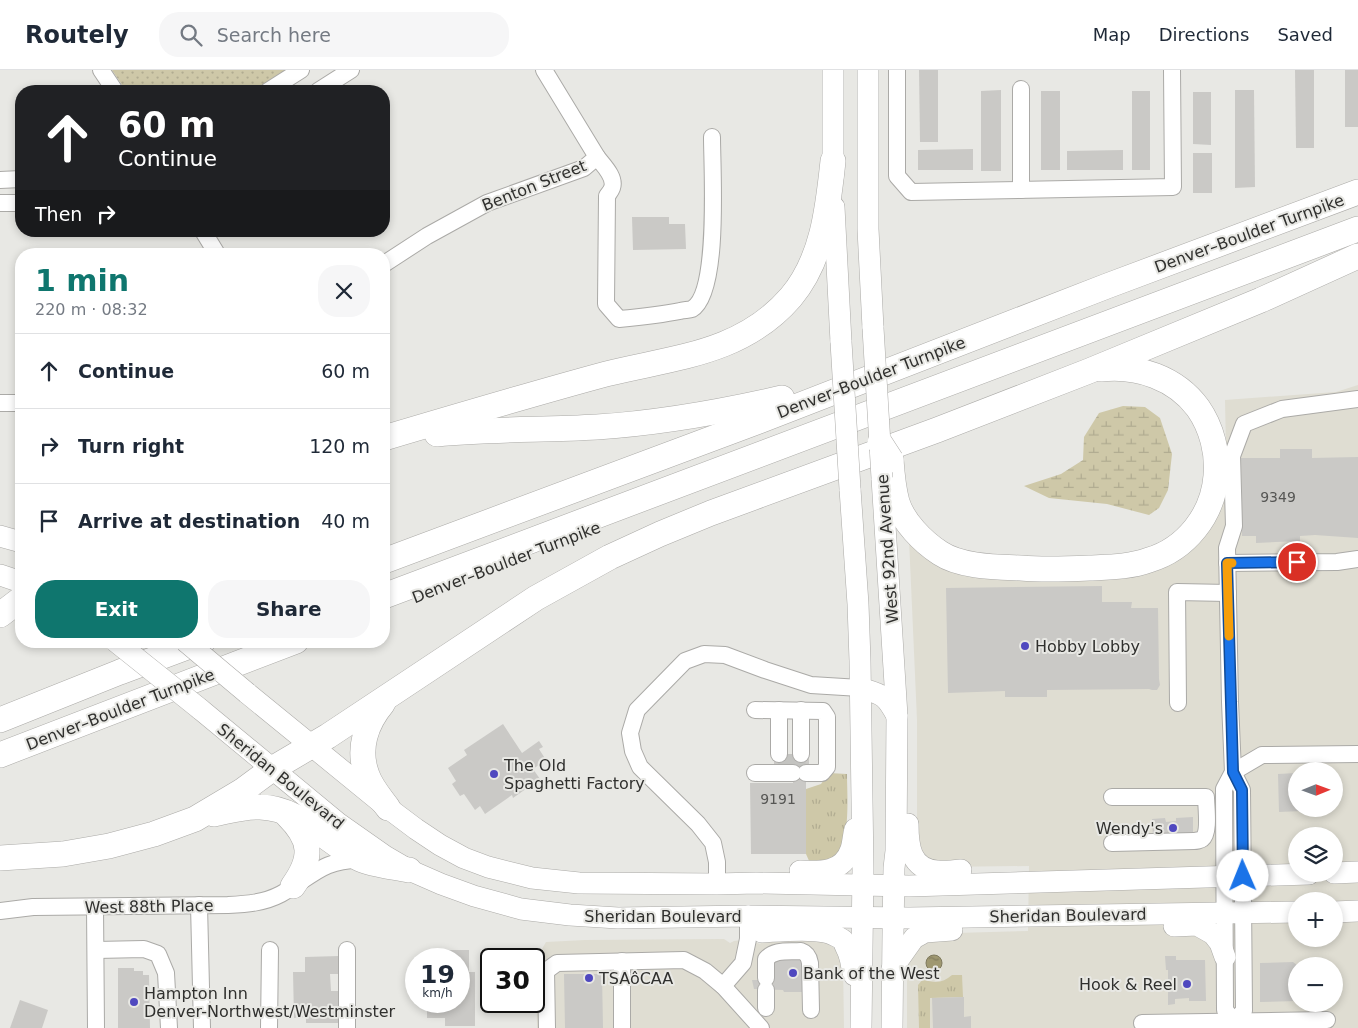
<!DOCTYPE html>
<html lang="en">
<head>
<meta charset="utf-8">
<style>
  body { margin:0; font-family:"DejaVu Sans",sans-serif; background:#f6f6f7; color:#1f2937; height:100vh; display:flex; flex-direction:column; font-size:19px; white-space:nowrap }
  * { box-sizing:border-box; margin:0 }
  p { font-size:16px; color:#747a83 }
  .icon { flex:none; width:28px; height:28px; fill:none; stroke:currentColor; stroke-width:2; stroke-linecap:round; stroke-linejoin:round }
  .map { position:relative; flex:1; overflow:hidden }
  .details { position:absolute; left:15px; top:178px; width:375px; height:400px; display:flex; flex-direction:column; background:#fff; border-radius:20px; box-shadow:0 2px 8px #0003 }
  .details>* { flex:none }
  .guide { position:absolute; left:15px; top:15px; width:375px; height:152px; border-radius:20px; box-shadow:0 2px 8px #0003; background:#202124; color:#fff; overflow:hidden }
  .needle { width:32px; rotate:89deg }
  .buttons { position:absolute; left:1288px; top:692px; display:grid; gap:10px }
  .buttons a { display:grid; place-items:center; width:55px; height:55px; border-radius:50%; background:#fff; box-shadow:0 2px 8px #0003; font-size:25px }
  .speed { position:absolute; left:405px; top:878px; display:flex; gap:10px; font-size:25px; font-weight:700; text-align:center }
  .speed>* { display:grid; place-content:center; width:65px; height:65px; border-radius:50%; background:#fff; box-shadow:0 2px 8px #0003; line-height:1 }
  .speed small { font-size:12px; font-weight:400 }
  .speed .limit { border:2px solid #111; border-radius:8px; background:#fff; color:#111 }
  .pin { position:absolute; display:grid; place-items:center; width:42px; height:42px; color:#fff; margin:-21px; border:2px solid #fff; border-radius:50%; box-shadow:0 1px 5px #0007 }
  .me { position:absolute; width:55px; margin:-28px; rotate:359deg; stroke-linejoin:round; filter:drop-shadow(0 0 4px #0008) }
  .turn { display:flex; align-items:center; gap:18px; height:105px; padding:0 20px; font-size:22px }
  .turn .icon { width:65px; height:65px; stroke-width:2.5 }
  .turn b { display:block; font-size:35px; line-height:42px }
  .then { display:flex; align-items:center; height:48px; padding:0 20px; background:#0003; gap:10px; font-size:19px }
  .round { display:grid; place-items:center; flex:none; width:52px; height:52px; border-radius:20px; background:#f6f6f7 }
  .headline { display:flex; align-items:center; justify-content:space-between; height:85px; padding:0 20px }
  h1 { font-size:30px; font-weight:700; line-height:38px; color:#0f766e }
  .primary-button { display:flex; gap:10px; margin-top:auto; padding:10px 20px }
  .primary-button a { flex:1; height:58px; border-radius:20px; background:#0f766e; color:#fff; font-size:20px; font-weight:700; line-height:58px; text-align:center }
  .primary-button a+a { background:#f6f6f7; color:#1f2937 }
  ul { padding:0; list-style:none }
  li { display:flex; align-items:center; gap:15px; height:75px; padding:0 20px; border-top:1px solid #e0e1e3 }
  li div { flex:1 }
  li b { display:block; font-size:19px }
  li em { font-style:normal }
  header { display:flex; align-items:center; gap:30px; box-sizing:border-box; height:70px; padding:0 25px; background:#fff; border-bottom:1px solid #e0e1e3 }
  header strong { font-size:24px }
  nav { display:flex; gap:28px; margin-inline-start:auto; font-size:18px }
  .search { width:350px; height:45px; background:#f6f6f7; display:flex; align-items:center; gap:12px; box-sizing:border-box; padding:0 18px; border-radius:20px; color:#747a83; font-size:19px }
  .map>svg:first-child { display:block }
</style>
</head>
<body>
<header>
<strong>Routely</strong>
<div class="search"><svg class="icon" aria-label="search" viewBox="0 0 24 24"><circle cx="10" cy="10" r="6"/><path d="M15 15l6 6"/></svg>Search here</div>
<nav><a>Map</a><a>Directions</a><a>Saved</a></nav>
</header>
<div class="map">
<svg width="1358" height="958" viewBox="0 0 1358 958">
  <defs>
    <pattern id="grass-tufts" width="24" height="20" patternUnits="userSpaceOnUse" patternTransform="scale(1.25)"><rect width="24" height="20" fill="#cec8a8"/><path d="M3 7l-1-3M5 7V3M7 7l1-3M15 17l-1-3M17 17v-4M19 17l1-3" fill="none" stroke="#b1ac91"/></pattern>
    <pattern id="wetland-marsh" width="20" height="14" patternUnits="userSpaceOnUse" patternTransform="scale(1.25)"><rect width="20" height="14" fill="#cec8a8"/><path d="M1 5h8M5 5V1M11 12h8M15 12V8" fill="none" stroke="#b1ac91"/></pattern>
    <pattern id="park-dots" width="8" height="8" patternUnits="userSpaceOnUse" patternTransform="scale(1.25)"><rect width="8" height="8" fill="#cec8a8"/><path d="M2 2h.1M6 6h.1" fill="none" stroke="#b1ac91" stroke-width="1.8" stroke-linecap="round"/></pattern>
    <pattern id="water-ripples" width="26" height="14" patternUnits="userSpaceOnUse" patternTransform="scale(1.25)"><rect width="26" height="14" fill="#9f9871"/><path d="M2 4q2-2 4 0t4 0M15 11q2-2 4 0t4 0" fill="none" stroke="#827c5d"/></pattern>
  </defs>
  <rect width="100%" height="100%" fill="#e8e8e4"/>
  <!-- built -->
  <g fill="#dfddd2" fill-rule="evenodd">
    <path d="M1358,315V958H907V894L912,876L956,863L1028,861L1029,796L937,797L927,794L917,768V650L909,469L1037,507L1198,468L1227,428L1225,330L1336,322ZM1296,701H1334V739H1296ZM1296,766H1334V804H1296ZM1296,831H1334V869H1296ZM1296,896H1334V934H1296Z"/>
    <path d="M724,869L730,873L734,871L748,869L760,874L764,870H767L822,871L832,876L839,883L843,892L844,958H537L536,896L538,886L546,872L585,870Z"/>
  </g>
  <!-- grass -->
  <g fill="url(#grass-tufts)">
    <path d="M829,703L847,704C847,723 851,772 836,785C829,791 819,791 810,793L806,784V719L821,714Z"/>
    <path d="M952,905H962L963,927L930,928V958H919L918,915L923,909C935,914 943,913 952,905Z"/>
  </g>
  <!-- wetland -->
  <path fill="url(#wetland-marsh)" d="M1123,336L1145,337L1160,348L1172,384L1168,420L1159,438L1149,445L1107,434L1049,428L1024,416L1061,404L1083,390L1084,367L1099,343Z"/>
  <!-- park -->
  <path fill="url(#park-dots)" d="M112,0H294L260,21H126Z"/>
  <!-- water -->
  <circle fill="url(#water-ripples)" stroke="#7e795d" cx="934" cy="893" r="8"/>
  <!-- building -->
  <g fill="#cac9c6">
    <path d="M919,0H938V72H920Z"/>
    <path d="M1295,0H1314V78H1296Z"/>
    <rect x="1345" y="0" width="13" height="57"/>
    <path d="M1001,20V101H981V21Z"/>
    <path d="M1235,20H1254L1255,117L1235,118Z"/>
    <rect x="1041" y="21" width="19" height="79"/>
    <rect x="1132" y="21" width="18" height="79"/>
    <path d="M1193,22H1211V75L1193,74Z"/>
    <path d="M973,79V100H918V80Z"/>
    <path d="M1123,80V100H1067V81Z"/>
    <rect x="1193" y="83" width="19" height="40"/>
    <path d="M632,147H669V154H685L686,179L633,180Z"/>
    <path d="M1280,379H1312V388L1358,387V468L1315,465L1300,466V471L1256,473V466H1242L1241,388H1280Z"/>
    <path d="M1102,516V532H1132L1131,538H1158L1159,609L1160,615L1157,620H1152L1149,619L1047,620V627H1005V621L948,623L946,518Z"/>
    <path d="M503,654L522,683L539,671L543,677L539,679L546,690L533,699L540,709L513,728L512,725L485,744L480,736L475,740L464,724L460,726L452,714L456,711L448,698L467,685L464,680Z"/>
    <path d="M774,684H809V695H806V784H751L750,713H793V694H774Z"/>
    <path d="M1296,703V739H1302V741L1279,742L1278,704Z"/>
    <path d="M1193,747V764L1153,768L1152,749L1165,748L1166,752L1176,751V748Z"/>
    <path d="M427,880H469V902H475V956H445V948H427V931H459V889H427Z"/>
    <path d="M802,884L806,922H784L783,920L754,919L752,910H763V908H774V890Z"/>
    <path d="M339,886L340,904H330L331,921H340L341,953H306V947L294,948L293,902H305V887Z"/>
    <path d="M1165,886H1176V890H1205L1206,931H1189V928L1175,929V934L1168,935V900H1166Z"/>
    <path d="M1293,892L1298,896H1296V931L1260,932V893Z"/>
    <path d="M118,898H134V901H143V905H149L150,958H118Z"/>
    <path d="M564,904H602L603,958H565Z"/>
    <path d="M964,927V947L971,946V958H933L932,928Z"/>
    <path d="M20,930L48,940L42,958H10Z"/>
  </g>
  <g fill="none" stroke-linecap="round" stroke-linejoin="round">
    <!-- minor-tunnel -->
    <g stroke="#c3c3c0" stroke-width="16" stroke-dasharray="16 8" stroke-linecap="butt">
      <path d="M797,684L798,703"/>
      <path d="M786,694V684"/>
    </g>
    <!-- minor casing -->
    <g stroke="#abaaa7" stroke-width="18">
      <g id="minor">
        <path d="M101,0L115,21"/>
        <path d="M897,0V106L911,122L1173,117L1172,0"/>
        <path d="M268,21L301,0"/>
        <path d="M318,21L351,0"/>
        <path d="M597,87C603,95 616,107 612,118C611,121 609,123 607,126L606,234L619,249C640,247 660,245 680,241C683,240 689,240 692,239C720,223 712,99 712,67"/>
        <path d="M0,110L21,109"/>
        <path d="M1021,120V19"/>
        <path d="M0,133H21"/>
        <path d="M203,161L217,184"/>
        <path d="M384,194L427,166L487,133L584,98L597,87L544,0"/>
        <path d="M0,333H21"/>
        <path d="M1227,493L1337,492L1358,489"/>
        <path d="M1178,633L1177,522L1228,523"/>
        <path d="M755,640L823,641L827,647V697L822,703H806"/>
        <path d="M779,640V684"/>
        <path d="M801,640V684"/>
        <path d="M1233,702L1224,719L1225,940L1234,951"/>
        <path d="M1233,702L1262,685L1358,684"/>
        <path d="M755,703H793"/>
        <path d="M1112,727H1206C1206,736 1210,763 1202,769C1201,770 1196,771 1194,771L1112,773"/>
        <path d="M717,814V792L713,773L698,754L640,697L633,681L630,663L637,640L685,591L704,584L725,585L765,600L811,615L860,618"/>
        <path d="M199,835L202,958"/>
        <path d="M95,837L96,958"/>
        <path d="M0,841L33,837L228,835C247,834 264,833 281,824C312,807 322,789 361,790"/>
        <path d="M96,880L144,879L158,884L166,903L169,958"/>
        <path d="M347,880V958"/>
        <path d="M766,908V889C775,879 788,882 801,881C807,883 809,887 810,893L811,940"/>
        <path d="M723,916L743,893L748,869V846"/>
        <path d="M766,920V938"/>
        <path d="M1234,951L1244,941L1242,720L1233,702L1230,632L1227,478L1234,456L1232,386L1244,354L1282,339L1358,329"/>
        <path d="M1142,953L1327,950"/>
        <path d="M269,958L270,880"/>
        <path d="M547,958L546,901L557,893L684,890L705,901L723,916L761,958"/>
        <path d="M622,958V891"/>
      </g>
    </g>
    <!-- major casing -->
    <g stroke="#abaaa7" stroke-width="22">
      <g id="major">
        <path d="M833,0V107"/>
        <path d="M868,0V159L873,258"/>
        <path d="M834,137L841,272"/>
        <path d="M882,408L897,646L896,781L894,798L893,864L892,958"/>
        <path d="M850,419L858,534L860,591L863,800L861,958"/>
        <path d="M0,466L21,472"/>
        <path d="M0,505L21,512"/>
        <path d="M860,618C883,625 885,624 897,646"/>
        <path d="M247,623L388,738L416,759L440,775L464,788L488,797L532,808L579,813L717,814L756,813L909,816L1309,804"/>
        <path d="M200,639L338,753L385,786L409,800L441,814L474,826L521,839L570,845L618,848L748,846L909,848L1296,842"/>
        <path d="M908,754C908,775 910,799 937,801C945,802 953,801 961,800"/>
        <path d="M800,801C821,802 843,803 851,779C853,773 853,766 855,759"/>
        <path d="M1334,803L1358,802"/>
        <path d="M1334,842L1358,841"/>
        <path d="M748,846L762,862C780,861 808,858 825,862C832,863 838,867 843,870C844,875 848,880 849,885C852,892 851,899 854,905"/>
        <path d="M1174,856L1197,855L1213,864L1220,873L1225,887"/>
        <path d="M892,899L914,868L925,862L952,860"/>
      </g>
    </g>
    <!-- highway casing -->
    <g stroke="#abaaa7" stroke-width="26">
      <g id="highway">
        <path d="M437,364C490,359 544,360 597,357C660,353 721,342 782,328"/>
        <path d="M384,368C458,346 532,324 606,304C674,287 742,284 791,227C823,189 828,138 833,91"/>
        <path d="M891,390C892,404 893,418 897,432C903,452 923,472 940,483C961,497 996,497 1021,498C1044,500 1067,499 1089,498C1109,497 1130,497 1149,490C1186,479 1213,445 1216,406C1218,383 1212,358 1198,338C1176,308 1138,295 1101,299"/>
        <path d="M384,491L759,351L1107,216L1358,122"/>
        <path d="M384,526L1358,159"/>
        <path d="M0,545L21,529"/>
        <path d="M383,633C366,653 357,679 367,705C371,717 380,727 388,738"/>
        <path d="M0,650L120,602L203,571"/>
        <path d="M0,685L296,571"/>
        <path d="M214,744C229,741 245,736 260,737C301,738 325,772 360,789C373,795 395,797 409,800"/>
        <path d="M288,746C312,770 313,788 293,816"/>
        <path d="M0,788L63,784L109,776L154,764L195,749L242,721L272,699L328,666L536,528L610,487L660,464L711,443L937,360L1089,301L1261,230L1358,186"/>
      </g>
    </g>
    <!-- minor -->
    <use href="#minor" stroke="#fff" stroke-width="16"/>
    <!-- major -->
    <use href="#major" stroke="#fff" stroke-width="21"/>
    <!-- highway -->
    <use href="#highway" stroke="#fff" stroke-width="25"/>
    <!-- major-bridge casing -->
    <g stroke="#abaaa7" stroke-width="22" stroke-linecap="butt">
      <g id="major-bridge">
        <path d="M873,258L882,408"/>
        <path d="M841,272L850,419"/>
        <path d="M115,571L200,639"/>
        <path d="M185,571L247,623"/>
      </g>
    </g>
    <!-- highway-bridge casing -->
    <g stroke="#abaaa7" stroke-width="26" stroke-linecap="butt">
      <path id="highway-bridge" d="M880,373L891,390"/>
    </g>
    <!-- major-bridge -->
    <use href="#major-bridge" stroke="#fff" stroke-width="21"/>
    <!-- highway-bridge -->
    <use href="#highway-bridge" stroke="#fff" stroke-width="25"/>
  </g>
  <g fill="none" stroke-linecap="round" stroke-linejoin="round">
    <!-- route casing -->
    <g stroke="#114b97" stroke-width="12">
      <path id="route" d="M1243,806L1242,720L1233,702L1227,493L1297,492"/>
    </g>
    <!-- route -->
    <use href="#route" stroke="#1a73e8" stroke-width="9"/>
    <!-- slow -->
    <path stroke="#f59e0b" stroke-width="9" d="M1229,566L1227,493H1232"/>
  </g>
  <!-- markers -->
  <g fill="#4f48bf" stroke="#e8e8e4" stroke-width="2">
    <circle cx="1025" cy="576" r="5"/>
    <circle cx="494" cy="704" r="5"/>
    <circle cx="1173" cy="758" r="5"/>
    <circle cx="793" cy="903" r="5"/>
    <circle cx="589" cy="908" r="5"/>
    <circle cx="1187" cy="914" r="5"/>
    <circle cx="134" cy="932" r="5"/>
  </g>
  <g text-anchor="middle" stroke-width="4" stroke-linejoin="round" paint-order="stroke">
    <!-- number labels -->
    <g font-size="14" fill="#565654">
      <text x="1278" y="432">9349</text>
      <text x="778" y="734">9191</text>
    </g>
    <!-- street labels -->
    <g font-size="16" fill="#30302e" stroke="#e8e8e4">
      <text transform="translate(534 115) rotate(-22)" y="6">Benton Street</text>
      <text transform="translate(1249 163) rotate(-20)" y="6">Denver–Boulder Turnpike</text>
      <text transform="translate(871 307) rotate(-21)" y="6">Denver–Boulder Turnpike</text>
      <text transform="translate(887 479) rotate(-94)" y="6">West 92nd Avenue</text>
      <text transform="translate(506 492) rotate(-21)" y="6">Denver–Boulder Turnpike</text>
      <text transform="translate(120 639) rotate(-21)" y="6">Denver–Boulder Turnpike</text>
      <text transform="translate(281 706) rotate(39)" y="6">Sheridan Boulevard</text>
      <text transform="translate(149 836) rotate(-1)" y="6">West 88th Place</text>
      <text transform="translate(1068 845) rotate(-1)" y="6">Sheridan Boulevard</text>
      <text x="663" y="852">Sheridan Boulevard</text>
    </g>
    <!-- poi labels -->
    <g font-size="16" fill="#30302e" stroke="#e8e8e4" text-anchor="start">
      <text x="1035" y="582">Hobby Lobby</text>
      <text x="504" y="701">The Old<tspan x="504" dy="18">Spaghetti Factory</tspan></text>
      <text x="1163" y="764" text-anchor="end">Wendy's</text>
      <text x="803" y="909">Bank of the West</text>
      <text x="599" y="914">TSAôCAA</text>
      <text x="1177" y="920" text-anchor="end">Hook &amp; Reel</text>
      <text x="144" y="929">Hampton Inn<tspan x="144" dy="18">Denver-Northwest/Westminster</tspan></text>
    </g>
  </g>
</svg>
<div class="buttons">
<a><svg class="needle" viewBox="-14 -14 28 28"><path d="M0-13l5 13h-10z" fill="#e53935"/><path d="M0 13l5-13h-10z" fill="#747a83"/></svg></a>
<a><svg class="icon" aria-label="layers" viewBox="0 0 24 24"><path d="M12 4l9 5-9 5-9-5zM3 14l9 5 9-5"/></svg></a>
<a>+</a>
<a>−</a>
</div>
<div class="speed"><div>19<small>km/h</small></div><div class="limit">30</div></div>
<div class="pin" style="left:1297px;top:492px;background:#d93025"><svg class="icon" aria-label="arrive" viewBox="0 0 24 24"><path d="M6 21V4h12l-3 4 3 4H6"/></svg></div>
<svg class="me" style="left:1243px;top:806px" viewBox="-20 -20 40 40"><circle r="19" fill="#fff"/><path d="M0-13L10 11 0 6-10 11z" fill="#1a73e8"/></svg>
<div class="guide">
<div class="turn"><svg class="icon" aria-label="ahead" viewBox="0 0 24 24"><path d="M12 20V5M6 11l6-6 6 6"/></svg><div><b>60 m</b>Continue</div></div>
<div class="then">Then<svg class="icon" aria-label="right" viewBox="0 0 24 24"><path d="M7 20v-9h11M14 6l5 5-5 5"/></svg></div>
</div>
<section class="details">
<div class="headline"><div><h1>1 min</h1><p>220 m · 08:32</p></div><a class="round"><svg class="icon" aria-label="close" viewBox="0 0 24 24"><path d="M6 6l12 12M18 6L6 18"/></svg></a></div>
<ul>
<li><svg class="icon" aria-label="ahead" viewBox="0 0 24 24"><path d="M12 20V5M6 11l6-6 6 6"/></svg><div><b>Continue</b></div><em>60 m</em></li>
<li><svg class="icon" aria-label="right" viewBox="0 0 24 24"><path d="M7 20v-9h11M14 6l5 5-5 5"/></svg><div><b>Turn right</b></div><em>120 m</em></li>
<li><svg class="icon" aria-label="arrive" viewBox="0 0 24 24"><path d="M6 21V4h12l-3 4 3 4H6"/></svg><div><b>Arrive at destination</b></div><em>40 m</em></li>
</ul>
<div class="primary-button"><a>Exit</a><a>Share</a></div>
</section>
</div>
</body>
</html>
